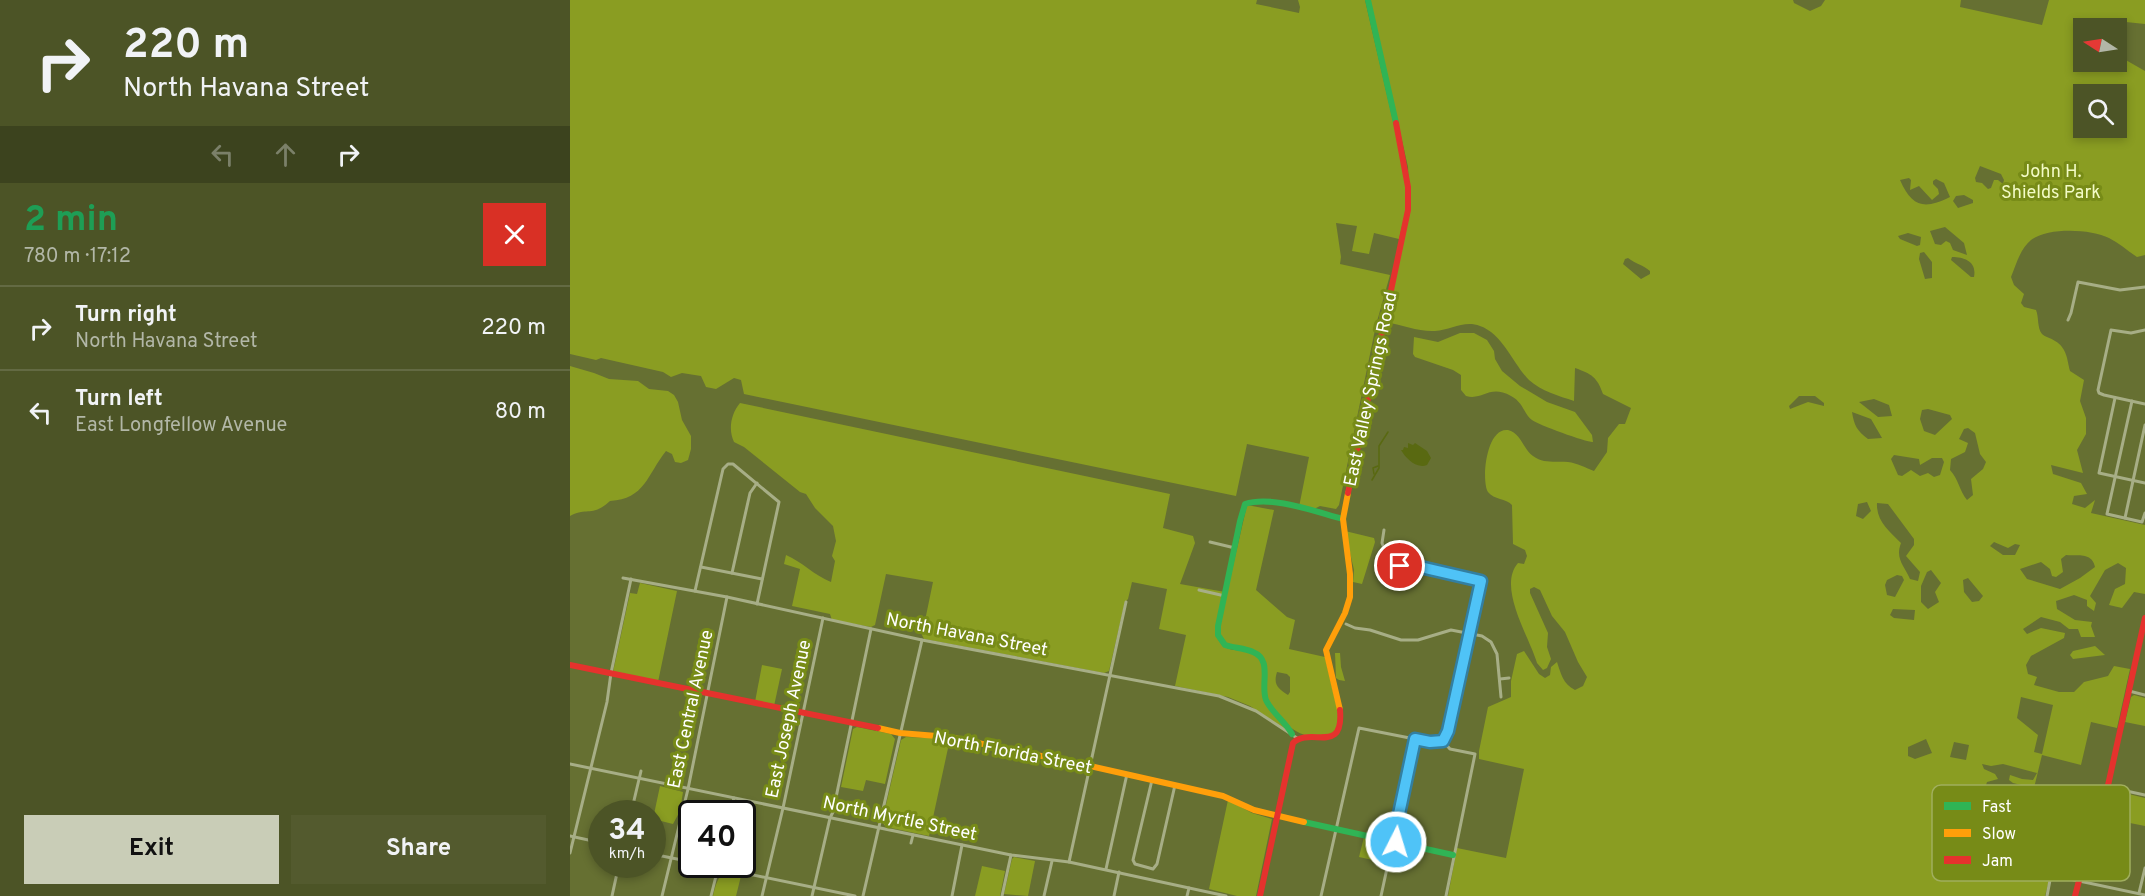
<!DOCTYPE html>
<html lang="en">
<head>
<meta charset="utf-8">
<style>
  body { margin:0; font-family:Overpass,sans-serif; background:#535a2e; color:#f1f3f6; height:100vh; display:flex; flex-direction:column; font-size:22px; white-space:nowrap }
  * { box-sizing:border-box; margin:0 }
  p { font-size:20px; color:#b2b7a7 }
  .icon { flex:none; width:33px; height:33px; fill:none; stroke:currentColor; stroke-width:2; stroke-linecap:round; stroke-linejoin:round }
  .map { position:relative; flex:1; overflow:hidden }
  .drawer { display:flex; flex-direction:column; background:#4c5426; width:570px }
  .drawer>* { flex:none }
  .top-card { background:#4c5426; color:#f1f3f6; overflow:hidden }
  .needle { width:39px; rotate:282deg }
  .buttons { position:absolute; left:1503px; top:18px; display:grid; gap:12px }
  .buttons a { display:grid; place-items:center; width:54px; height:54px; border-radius:0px; background:#4c5426; box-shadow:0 3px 9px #0003; font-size:30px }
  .speed { position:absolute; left:18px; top:800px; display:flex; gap:12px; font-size:30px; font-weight:700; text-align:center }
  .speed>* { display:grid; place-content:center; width:78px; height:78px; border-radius:50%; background:#4c5426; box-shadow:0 3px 9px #0003; line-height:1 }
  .speed small { font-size:15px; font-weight:400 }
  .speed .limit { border:3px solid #111; border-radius:9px; background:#fff; color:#111 }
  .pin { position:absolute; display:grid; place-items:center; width:51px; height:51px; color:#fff; margin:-26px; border:3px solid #fff; border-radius:50%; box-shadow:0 2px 6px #0007 }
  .me { position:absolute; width:66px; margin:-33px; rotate:5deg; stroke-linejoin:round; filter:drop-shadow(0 0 4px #0008) }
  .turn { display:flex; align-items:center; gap:21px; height:126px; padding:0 24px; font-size:27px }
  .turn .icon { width:78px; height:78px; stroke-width:2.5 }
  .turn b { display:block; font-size:42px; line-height:51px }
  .lanes { display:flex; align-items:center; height:57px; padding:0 24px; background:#0003; justify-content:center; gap:30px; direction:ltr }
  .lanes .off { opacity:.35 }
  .round { display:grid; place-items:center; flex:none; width:63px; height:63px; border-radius:0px; background:#535a2e }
  .overview { display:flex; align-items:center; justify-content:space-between; height:102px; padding:0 24px }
  h1 { font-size:36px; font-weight:700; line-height:45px; color:#1e9e55 }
  .primary-button { display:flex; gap:12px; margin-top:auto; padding:12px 24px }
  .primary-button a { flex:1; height:69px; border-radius:0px; background:#c9cdb7; color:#111; font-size:24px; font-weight:700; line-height:69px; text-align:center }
  .primary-button a+a { background:#535a2e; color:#f1f3f6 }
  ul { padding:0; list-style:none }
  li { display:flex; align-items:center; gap:18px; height:84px; padding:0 24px; border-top:2px solid #636a43 }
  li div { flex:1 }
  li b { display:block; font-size:22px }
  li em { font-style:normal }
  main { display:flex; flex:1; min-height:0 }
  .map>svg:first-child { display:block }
</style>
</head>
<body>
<main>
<section class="drawer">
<div class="top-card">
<div class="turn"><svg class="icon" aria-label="right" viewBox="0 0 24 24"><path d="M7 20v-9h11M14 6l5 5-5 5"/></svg><div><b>220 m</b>North Havana Street</div></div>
<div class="lanes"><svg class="icon off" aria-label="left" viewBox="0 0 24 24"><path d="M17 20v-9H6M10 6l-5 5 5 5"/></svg><svg class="icon off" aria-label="ahead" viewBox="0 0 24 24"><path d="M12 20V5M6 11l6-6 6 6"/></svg><svg class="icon" aria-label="right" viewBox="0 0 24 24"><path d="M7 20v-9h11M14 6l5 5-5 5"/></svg></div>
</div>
<div class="overview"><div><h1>2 min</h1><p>780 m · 17:12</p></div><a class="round" style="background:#d93025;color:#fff"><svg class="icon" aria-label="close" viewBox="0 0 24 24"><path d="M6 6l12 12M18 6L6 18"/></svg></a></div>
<ul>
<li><svg class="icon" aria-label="right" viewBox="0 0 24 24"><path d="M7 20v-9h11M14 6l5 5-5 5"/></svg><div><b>Turn right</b><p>North Havana Street</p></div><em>220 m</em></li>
<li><svg class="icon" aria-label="left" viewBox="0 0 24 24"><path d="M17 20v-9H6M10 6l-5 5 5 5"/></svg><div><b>Turn left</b><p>East Longfellow Avenue</p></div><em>80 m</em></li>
</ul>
<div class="primary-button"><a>Exit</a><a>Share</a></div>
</section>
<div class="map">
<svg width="1575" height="896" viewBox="0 0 1575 896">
  <rect width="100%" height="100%" fill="#667032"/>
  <!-- green -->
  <g fill="#8a9d22" fill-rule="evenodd">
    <path d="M0,0H687L686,4L729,13L730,7L728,0H795L829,147L836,187V209L829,239L804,233L799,254L782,251L787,226L766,223L771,257L770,264L820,275L806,325L769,505L766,509L750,506L742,510L729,507L739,457L677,444L666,496L174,394L171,380L164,378L146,389L136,387L131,376L112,373L101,377L93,372L31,358L26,360L0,354Z"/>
    <path d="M800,0H1223L1224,3L1240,11L1251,6L1255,0H1391L1390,7L1472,25L1479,0H1575V24L1518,18L1524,28H1514V62H1546L1547,55L1575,71V255L1567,257C1558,251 1549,243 1539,238C1521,229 1478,227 1461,240C1450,249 1446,265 1441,277L1444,285L1454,294L1451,303L1454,307L1466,310C1469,317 1467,328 1472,334C1475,337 1481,338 1485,341C1497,348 1497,359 1500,371L1514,380L1510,401L1516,418V434L1507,450L1513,473L1481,465L1483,474L1511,483L1517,494L1504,496L1502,504L1515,508L1525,500L1521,513L1575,525V594L1564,592L1552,608L1539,605L1545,589L1555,584L1556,568L1548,563L1535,570L1520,596L1526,603L1524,611L1517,606V600L1504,595L1486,601L1487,609L1505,620L1522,622L1521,626L1525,637H1511L1508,629H1499L1490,622L1471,617L1453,629L1457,634L1471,628L1495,633L1494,638L1461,656L1456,665L1458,674L1467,677L1464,685L1489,692H1504L1514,682L1538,676L1544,666L1560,669L1547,728L1521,722L1511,765L1472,755L1457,817L1493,826L1475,896H878L887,848L936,858L954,769L909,759V751L918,707L941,697V681L947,654L954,651L969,674L975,678L980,675L981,667L987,662C991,674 993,684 1005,690L1013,686L1017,677L1008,662L995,632L982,616L970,590L964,587L960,589V593L978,633L977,647L981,659L977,668L973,670L967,663C959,636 927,587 948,563L954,564L957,556L955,550L943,544L942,505C936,498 924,500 918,492C911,481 916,427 938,430C950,432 954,450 963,456C974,464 985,461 998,462C1007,463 1016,468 1024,471L1037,452L1038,438L1049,424H1055L1061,408L1033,394C1027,377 1022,374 1005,368L1004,401C989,396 971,391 959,380C943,364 933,334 910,326C894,320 881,330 865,331C850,332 831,325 816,322L840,212L838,167ZM1514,94H1546V128H1514ZM1410,166L1431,174L1434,180L1433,184L1428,180H1424L1421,188L1418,189L1412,183L1406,182L1405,178ZM1339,178L1341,180L1340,190L1349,186L1362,200L1369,194L1368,189L1363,184V181L1366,179L1374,183L1380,197C1354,210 1342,207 1330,180ZM1394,195L1403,200V203L1388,208L1383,201L1386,196ZM1375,227L1394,243L1397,255L1383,250L1380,243L1376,241L1371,245L1365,244L1360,231ZM1338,233L1351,237L1350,245L1347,246L1330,239L1328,236ZM1354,252L1362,262V278L1355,279L1349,259L1350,253ZM1382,257C1395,257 1407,262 1404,277H1401L1381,260ZM1058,258C1066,264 1073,265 1080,271V274L1071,279L1053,264L1055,259ZM1229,396H1245L1254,403V406L1238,402L1220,409L1219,406ZM1304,399L1319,405L1322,416L1308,417L1289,402ZM1358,409L1380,415L1382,419L1365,435L1354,431L1350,419L1352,410ZM1282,412L1301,419L1312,438L1298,439C1287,431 1284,425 1282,412ZM1398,428L1405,433L1410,454L1416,462L1413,469L1401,479L1403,495L1397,500C1389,490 1389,480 1380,470L1381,459L1395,452L1398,443L1389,439L1394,429ZM1324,455L1349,459L1350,465L1362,458H1372L1374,462L1370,475L1364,477L1358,473L1350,476L1341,470L1332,476L1328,475L1321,459ZM1297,502L1301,511L1293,519L1286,516L1288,504ZM1307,503L1318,504L1344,539V545L1336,556L1350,572L1348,581L1340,579C1334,565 1325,559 1331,543C1319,531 1306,521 1307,503ZM1424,542L1438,548L1445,544L1450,545L1445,555H1433L1420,546ZM1496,555C1508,556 1522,552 1525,567L1510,578L1490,589L1457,579L1450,569L1471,562L1480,569L1482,576L1486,577L1493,572L1491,559ZM1361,570L1371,583L1365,592L1369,602L1358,609L1351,602V586L1357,572ZM1327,575L1332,576L1334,580L1325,597L1317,595L1315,585L1317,580ZM1398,578L1413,596L1409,601L1402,602L1394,592L1393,580ZM1323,609L1345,610L1344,620L1324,618L1320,615ZM1451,697L1483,705L1472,754L1464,752L1468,735L1447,718ZM1356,739L1362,753L1345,759L1338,756V747ZM1384,742L1399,745L1396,760L1380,757ZM1412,764L1421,766L1433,764L1467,773L1463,780L1452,779L1440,775L1439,780L1443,783L1459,787L1452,798L1422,791L1416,785L1417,782L1428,779L1425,774L1414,769Z"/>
    <path d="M890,333H904L917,340L924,351L925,359L932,371L950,386L977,402L1005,412L1022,435L1023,442C1019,443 968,425 962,420C954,414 953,402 941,396C919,384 913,401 896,396L891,390V375L883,370L845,357L843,354L844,337L868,342Z"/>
    <path d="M0,366L24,373L39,379L68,381L79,389L98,391L104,395L108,402L112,420L121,436V449L118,460L111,463L105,462L102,454L96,451C77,475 75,499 40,501C23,517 17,507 0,516Z"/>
    <path d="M170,403L600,494L593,528L623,536L625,543L610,584L655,592L646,634C654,659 673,644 688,657C698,666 690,682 693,693C698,714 710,718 718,731L680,706L658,697L605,686L616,635L589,629L597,589L562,582L558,599L555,602L539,671L534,673L354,639L352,635L363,582L316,574L305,625L301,627L262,620L260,614L222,606L230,569L214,564L216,555C231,561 245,576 261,582L265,561L262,556L266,541L263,526L245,508L236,494L230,492L174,447L164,442C158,429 161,414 170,403Z"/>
    <path d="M677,505L704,510L686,590L717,617L725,620L719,649L755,657L769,717L766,731C742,749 710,725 698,702C692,689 693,669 691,656L653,642L648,631ZM707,672L717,674L720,677V692L718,695C708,688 703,685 707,672Z"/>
    <path d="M775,531L804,538L805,542L792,584L783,582L784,570Z"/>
    <path d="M70,583L107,591L88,682L43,672L60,593L67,594Z"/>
    <path d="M1525,646L1535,655L1503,659L1500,655L1503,651Z"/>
    <path d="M765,653H770L771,667L775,681L769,680L766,678Z"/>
    <path d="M192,665L212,669L204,706L185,702Z"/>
    <path d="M1564,695L1575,698V726L1555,722L1561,697Z"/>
    <path d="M287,727L321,734L325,739L315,784L296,780L293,791L271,787L283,729Z"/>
    <path d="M336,737L380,739L359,836L316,827L312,822L331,740Z"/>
    <path d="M90,786L113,792L110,811L103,824L83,819Z"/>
    <path d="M1546,791L1575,798V826L1535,818L1541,793Z"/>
    <path d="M658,800L682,813L702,819L686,896H667L639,889Z"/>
    <path d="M794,837L819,844L816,863L789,857Z"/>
    <path d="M444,857L465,861L458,896L434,894L442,859Z"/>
    <path d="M412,866L435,871L430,896H405Z"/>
    <path d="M155,873L171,876L166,896H143C145,888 147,876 155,873Z"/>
  </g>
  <!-- water -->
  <path fill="#596911" d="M838,443L843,445L845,443L857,451L861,458L857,465C847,469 836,459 831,450H833L834,447L838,448Z"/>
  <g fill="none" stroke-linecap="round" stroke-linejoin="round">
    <!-- stream -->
    <g stroke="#596911" stroke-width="1.5">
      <path d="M804,474L803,468L808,466"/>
      <path d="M802,480L809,468V446L818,432"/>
    </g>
    <!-- street -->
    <g stroke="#a7ae86" stroke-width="3">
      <path d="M1498,320L1501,313L1508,282L1550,290L1575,287"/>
      <path d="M1575,330L1561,333L1541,330L1528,390L1529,393L1534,395L1575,404"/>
      <path d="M1545,398L1529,473L1575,483"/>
      <path d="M1562,401L1537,514L1572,522L1575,513"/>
      <path d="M1555,518L1575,425"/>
      <path d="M814,530L812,543L818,558L825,565L846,566L911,581L878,731L873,741"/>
      <path d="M640,542L665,548"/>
      <path d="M131,567L192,579"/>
      <path d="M162,573L180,493L187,483"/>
      <path d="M53,578L157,597L352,640L649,696L686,711L727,738"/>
      <path d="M629,590L655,596"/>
      <path d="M125,591L153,469L158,464H163L209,502L187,604"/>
      <path d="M776,624L785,628L800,630L831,640H848L881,630L912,636L921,642L927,654L931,697"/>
      <path d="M930,679L939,678"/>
      <path d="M1559,691L1575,695"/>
      <path d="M873,741L880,749L905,754L876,896"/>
      <path d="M0,764L441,855L499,862L656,896"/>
      <path d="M582,780L563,860L565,864L583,869L587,864L605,785"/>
      <path d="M1538,787L1575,795"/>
      <path d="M61,813L71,771"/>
      <path d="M160,813L164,798"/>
      <path d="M0,836L32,843"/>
      <path d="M341,843L343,835"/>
      <path d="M0,853L37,702L41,673L61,579"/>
      <path d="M82,854L122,862"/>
      <path d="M499,862L556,602"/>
      <path d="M130,864L285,896"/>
      <path d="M536,869L557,774"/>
      <path d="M1569,893L1575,868"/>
      <path d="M42,896L49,864"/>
      <path d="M92,896L118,789L157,597"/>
      <path d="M141,896L149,864"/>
      <path d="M192,896L213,808L253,618"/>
      <path d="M242,896L260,818L263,812L301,629"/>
      <path d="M293,896L352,640"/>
      <path d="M382,896L392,845"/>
      <path d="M432,896L441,855"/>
      <path d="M474,896L482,861"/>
      <path d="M544,896L549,872"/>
      <path d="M617,896L619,888"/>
      <path d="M751,896L789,728L860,742L873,741"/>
      <path d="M811,896L845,739"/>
      <path d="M1477,896L1481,875L1575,895"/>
    </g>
    <!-- fast -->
    <g stroke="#30b455" stroke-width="6">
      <path d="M798,0L826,123"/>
      <path d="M722,734C715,721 702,713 696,700C690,684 703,660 683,652C675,648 664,648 655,645L648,635V626L670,521L675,504C702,495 746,512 773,519"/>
      <path d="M734,822L883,855"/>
    </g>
    <!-- slow -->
    <g stroke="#ff9f0a" stroke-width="6">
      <path d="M770,710L756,650L775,613L780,597V574L773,519L778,493"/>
      <path d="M308,728L330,733L379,737L520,766L653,796L684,810L734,822"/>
    </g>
    <!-- jam -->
    <g stroke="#e5322d" stroke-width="6">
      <path d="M778,493L838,210V187L826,123"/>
      <path d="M0,665L308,728"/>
      <path d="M690,896L723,743C740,726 774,756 770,710"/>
      <path d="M1505,896L1511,873L1529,826L1575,618"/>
    </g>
  </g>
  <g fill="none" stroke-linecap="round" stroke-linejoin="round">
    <!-- route casing -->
    <g stroke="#337fa1" stroke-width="15">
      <path id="route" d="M826,842H823L845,739L860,742L873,741L878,731L911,581L846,566H830"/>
    </g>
    <!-- route -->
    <use href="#route" stroke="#4fc3f7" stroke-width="10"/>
  </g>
  <g text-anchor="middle" stroke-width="6" stroke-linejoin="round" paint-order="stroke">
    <!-- park labels -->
    <g font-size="18" fill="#f3fbc6" stroke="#778b17">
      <text x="1481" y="177">John H.<tspan x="1481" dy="21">Shields Park</tspan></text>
    </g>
    <!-- street labels -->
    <g font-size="18" fill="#fff" stroke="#778b17">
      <text transform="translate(800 389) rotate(-78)" y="6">East Valley Springs Road</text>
      <text transform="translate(397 634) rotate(11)" y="6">North Havana Street</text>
      <text transform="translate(120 709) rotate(-78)" y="6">East Central Avenue</text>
      <text transform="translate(218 719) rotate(-78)" y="6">East Joseph Avenue</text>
      <text transform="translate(443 752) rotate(11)" y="6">North Florida Street</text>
      <text transform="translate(330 818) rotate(12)" y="6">North Myrtle Street</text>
    </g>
  </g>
  <!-- legend -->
  <rect x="1362" y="785" width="198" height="96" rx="9" fill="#778b17" stroke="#a0ae5d" stroke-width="1.5"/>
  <rect x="1374" y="802" width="27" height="8" fill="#30b455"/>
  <rect x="1374" y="829" width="27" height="8" fill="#ff9f0a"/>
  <rect x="1374" y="856" width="27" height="8" fill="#e5322d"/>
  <g font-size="16" fill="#fff">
    <text x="1412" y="812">Fast</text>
    <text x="1412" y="839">Slow</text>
    <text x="1412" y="866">Jam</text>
  </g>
</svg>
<div class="buttons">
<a><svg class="needle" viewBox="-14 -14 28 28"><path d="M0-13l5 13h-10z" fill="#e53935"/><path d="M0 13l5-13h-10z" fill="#b2b7a7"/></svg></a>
<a><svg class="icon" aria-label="search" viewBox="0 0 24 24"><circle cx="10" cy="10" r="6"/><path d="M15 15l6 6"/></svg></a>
</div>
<div class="speed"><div>34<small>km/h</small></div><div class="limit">40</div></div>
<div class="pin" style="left:830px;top:566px;background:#d93025"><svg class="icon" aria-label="arrive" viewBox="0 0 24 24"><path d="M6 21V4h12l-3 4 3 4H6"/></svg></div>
<svg class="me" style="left:826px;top:842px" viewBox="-20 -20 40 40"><circle r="17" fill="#4fc3f7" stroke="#fff" stroke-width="3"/><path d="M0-11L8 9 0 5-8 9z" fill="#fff"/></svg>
</div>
</main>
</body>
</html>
